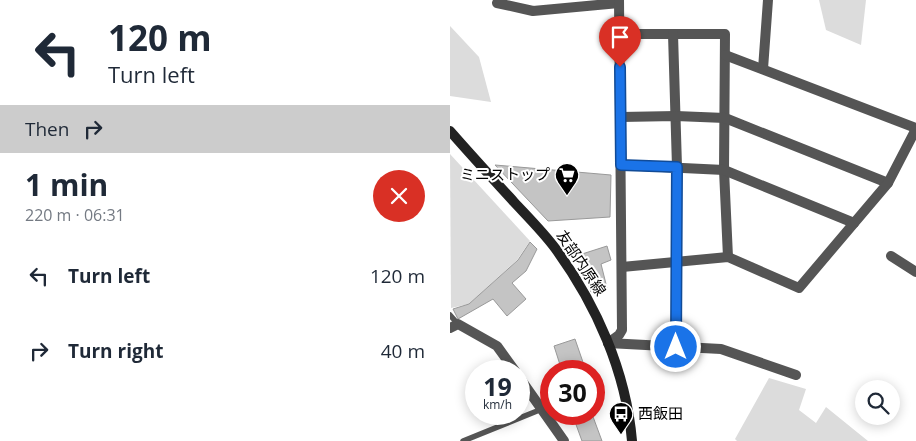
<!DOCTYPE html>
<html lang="en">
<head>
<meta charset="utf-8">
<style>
  body { margin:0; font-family:"Open Sans","Noto Sans JP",sans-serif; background:#f6f6f7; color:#1f2937; height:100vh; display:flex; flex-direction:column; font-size:19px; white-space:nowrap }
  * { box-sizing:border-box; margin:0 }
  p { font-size:16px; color:#747a83 }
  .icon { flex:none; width:28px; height:28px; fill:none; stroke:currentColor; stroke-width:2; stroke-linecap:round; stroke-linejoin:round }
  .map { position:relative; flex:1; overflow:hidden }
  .details { display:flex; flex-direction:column; background:#fff; width:450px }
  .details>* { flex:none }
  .banner { background:#fff; color:#1f2937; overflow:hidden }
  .tools { position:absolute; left:405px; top:380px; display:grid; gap:10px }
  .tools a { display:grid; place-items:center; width:45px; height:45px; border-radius:50%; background:#fff; box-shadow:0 2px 12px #0003; font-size:25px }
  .speed { position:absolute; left:15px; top:360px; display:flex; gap:10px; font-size:25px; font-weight:700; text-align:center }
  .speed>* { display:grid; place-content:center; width:65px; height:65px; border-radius:50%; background:#fff; box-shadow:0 2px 12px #0003; line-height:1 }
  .speed small { font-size:12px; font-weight:400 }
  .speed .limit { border:8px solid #d22; background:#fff; color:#111 }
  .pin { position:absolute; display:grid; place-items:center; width:42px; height:42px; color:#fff; margin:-51px -21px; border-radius:50% 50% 50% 0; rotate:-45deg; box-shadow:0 0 5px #0007 }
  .pin .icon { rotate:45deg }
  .me { position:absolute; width:55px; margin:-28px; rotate:0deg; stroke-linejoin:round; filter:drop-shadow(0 0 4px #0008) }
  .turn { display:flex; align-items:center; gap:18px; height:105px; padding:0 25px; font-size:22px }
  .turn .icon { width:65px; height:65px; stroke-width:2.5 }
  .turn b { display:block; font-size:35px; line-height:42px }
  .then { display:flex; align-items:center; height:48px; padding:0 25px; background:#0003; gap:10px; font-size:19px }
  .round { display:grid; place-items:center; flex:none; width:52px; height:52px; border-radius:26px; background:#f6f6f7 }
  .summary { display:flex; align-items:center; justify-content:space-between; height:85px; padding:0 25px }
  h1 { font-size:30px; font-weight:700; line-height:38px }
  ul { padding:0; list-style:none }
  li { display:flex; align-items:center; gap:15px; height:75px; padding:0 25px }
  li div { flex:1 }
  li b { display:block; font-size:19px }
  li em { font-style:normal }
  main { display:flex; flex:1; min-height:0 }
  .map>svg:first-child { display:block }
</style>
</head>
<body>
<main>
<section class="details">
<div class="banner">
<div class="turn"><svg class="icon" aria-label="left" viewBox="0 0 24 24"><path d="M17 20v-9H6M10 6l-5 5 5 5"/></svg><div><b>120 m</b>Turn left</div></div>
<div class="then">Then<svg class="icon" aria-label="right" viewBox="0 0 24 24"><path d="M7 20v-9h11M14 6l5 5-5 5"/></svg></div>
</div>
<div class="summary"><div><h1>1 min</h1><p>220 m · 06:31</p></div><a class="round" style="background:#d93025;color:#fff"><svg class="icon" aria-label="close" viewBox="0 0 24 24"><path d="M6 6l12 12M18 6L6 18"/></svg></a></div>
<ul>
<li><svg class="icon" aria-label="left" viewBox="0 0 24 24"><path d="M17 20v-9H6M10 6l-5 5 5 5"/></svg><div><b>Turn left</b></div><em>120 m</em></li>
<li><svg class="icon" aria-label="right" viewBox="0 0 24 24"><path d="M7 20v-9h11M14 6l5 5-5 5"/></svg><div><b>Turn right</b></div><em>40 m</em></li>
</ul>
</section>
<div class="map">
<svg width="466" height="441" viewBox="0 0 466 441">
  <rect width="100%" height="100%" fill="#fff"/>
  <!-- green -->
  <g fill="#dcdcdc">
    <path d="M369,0H416L411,45L376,30Z"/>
    <path d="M0,26L29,57L41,102L0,96Z"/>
    <path d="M0,154L80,241L67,260L19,304L1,308Z"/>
    <path d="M319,378L356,389L349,410L366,423L376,407L418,441H287L285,439Z"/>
  </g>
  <!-- building -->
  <g fill="#c4c4c4" stroke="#999">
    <path d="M45,165L161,175L160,217L98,221Z"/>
    <path d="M80,242L87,249L76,271L62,283L76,299L57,316L43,299L8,319L3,309L19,304L68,260Z"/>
    <path d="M157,246L161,260L151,264L157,288L141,292L129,255Z"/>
    <path d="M125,339L136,371H112L104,346Z"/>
    <path d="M136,414H142L152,441H132L124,419Z"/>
  </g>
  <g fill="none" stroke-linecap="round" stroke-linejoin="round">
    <!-- lane -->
    <g stroke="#555" stroke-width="5.5">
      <path d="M0,315L8,324"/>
      <path d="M13,441L92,409"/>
    </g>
    <!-- street -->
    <g stroke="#555" stroke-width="10">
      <path d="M47,3L83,11L169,3"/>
      <path d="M170,34H275L274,170L278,257"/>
      <path d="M223,34L227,167L226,347"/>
      <path d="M275,55L466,128"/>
      <path d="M313,69L318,0"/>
      <path d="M171,117L226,116L275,118L438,183"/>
      <path d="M171,165L274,170L404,223"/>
      <path d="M441,256L466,272"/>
      <path d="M172,267L278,257L349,288L438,183L466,129"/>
      <path d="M0,328L8,324L47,346L65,371"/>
      <path d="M158,343L169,335L172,330L169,0"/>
      <path d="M158,343L271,349L346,375"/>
      <path d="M69,377L114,441"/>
    </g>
    <!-- secondary -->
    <path stroke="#222" stroke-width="10" d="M0,131C21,155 43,179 64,202C78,217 93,232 105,248C146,304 176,371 182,441"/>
  </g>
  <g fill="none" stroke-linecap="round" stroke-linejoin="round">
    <!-- route casing -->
    <g stroke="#114b97" stroke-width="12">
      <path id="route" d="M170,67L171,165L227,167L226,347"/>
    </g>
    <!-- route -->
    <use href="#route" stroke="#1a73e8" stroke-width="9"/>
  </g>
  <!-- icons -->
  <defs>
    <g id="supermarket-pin" transform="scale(1.25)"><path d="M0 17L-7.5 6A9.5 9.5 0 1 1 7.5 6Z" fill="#000" stroke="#fff"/><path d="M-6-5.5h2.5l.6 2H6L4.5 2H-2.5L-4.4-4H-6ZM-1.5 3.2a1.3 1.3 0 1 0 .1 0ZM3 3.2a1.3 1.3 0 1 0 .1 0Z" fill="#fff"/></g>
    <g id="bus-pin" transform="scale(1.25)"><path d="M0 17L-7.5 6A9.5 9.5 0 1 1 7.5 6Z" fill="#000" stroke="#fff"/><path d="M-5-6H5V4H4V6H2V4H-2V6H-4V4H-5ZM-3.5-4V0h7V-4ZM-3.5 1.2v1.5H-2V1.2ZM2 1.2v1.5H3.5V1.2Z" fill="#fff"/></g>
  </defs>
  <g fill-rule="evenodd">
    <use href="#supermarket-pin" x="117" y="175"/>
    <use href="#bus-pin" x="171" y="414"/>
  </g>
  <g text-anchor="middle" stroke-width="4" stroke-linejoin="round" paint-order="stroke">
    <!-- poi labels -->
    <g font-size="15" fill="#000" stroke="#fff" text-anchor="end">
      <text x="100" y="180">ミニストップ</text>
      <text x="188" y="419" text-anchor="start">西飯田</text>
    </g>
    <!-- street labels -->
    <g font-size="15" fill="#000" stroke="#fff">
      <text transform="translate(131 263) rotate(56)" y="5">友部内原線</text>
    </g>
  </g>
</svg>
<div class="tools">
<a><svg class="icon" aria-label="search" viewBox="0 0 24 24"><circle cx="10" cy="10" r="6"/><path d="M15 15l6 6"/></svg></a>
</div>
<div class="speed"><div>19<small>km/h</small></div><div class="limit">30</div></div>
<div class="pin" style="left:170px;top:67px;background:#d93025"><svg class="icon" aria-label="arrive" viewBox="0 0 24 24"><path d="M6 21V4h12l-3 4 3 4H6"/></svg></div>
<svg class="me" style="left:226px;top:347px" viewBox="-20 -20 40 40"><circle r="17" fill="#1a73e8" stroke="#fff" stroke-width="3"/><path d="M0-11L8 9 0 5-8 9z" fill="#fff"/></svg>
</div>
</main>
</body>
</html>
